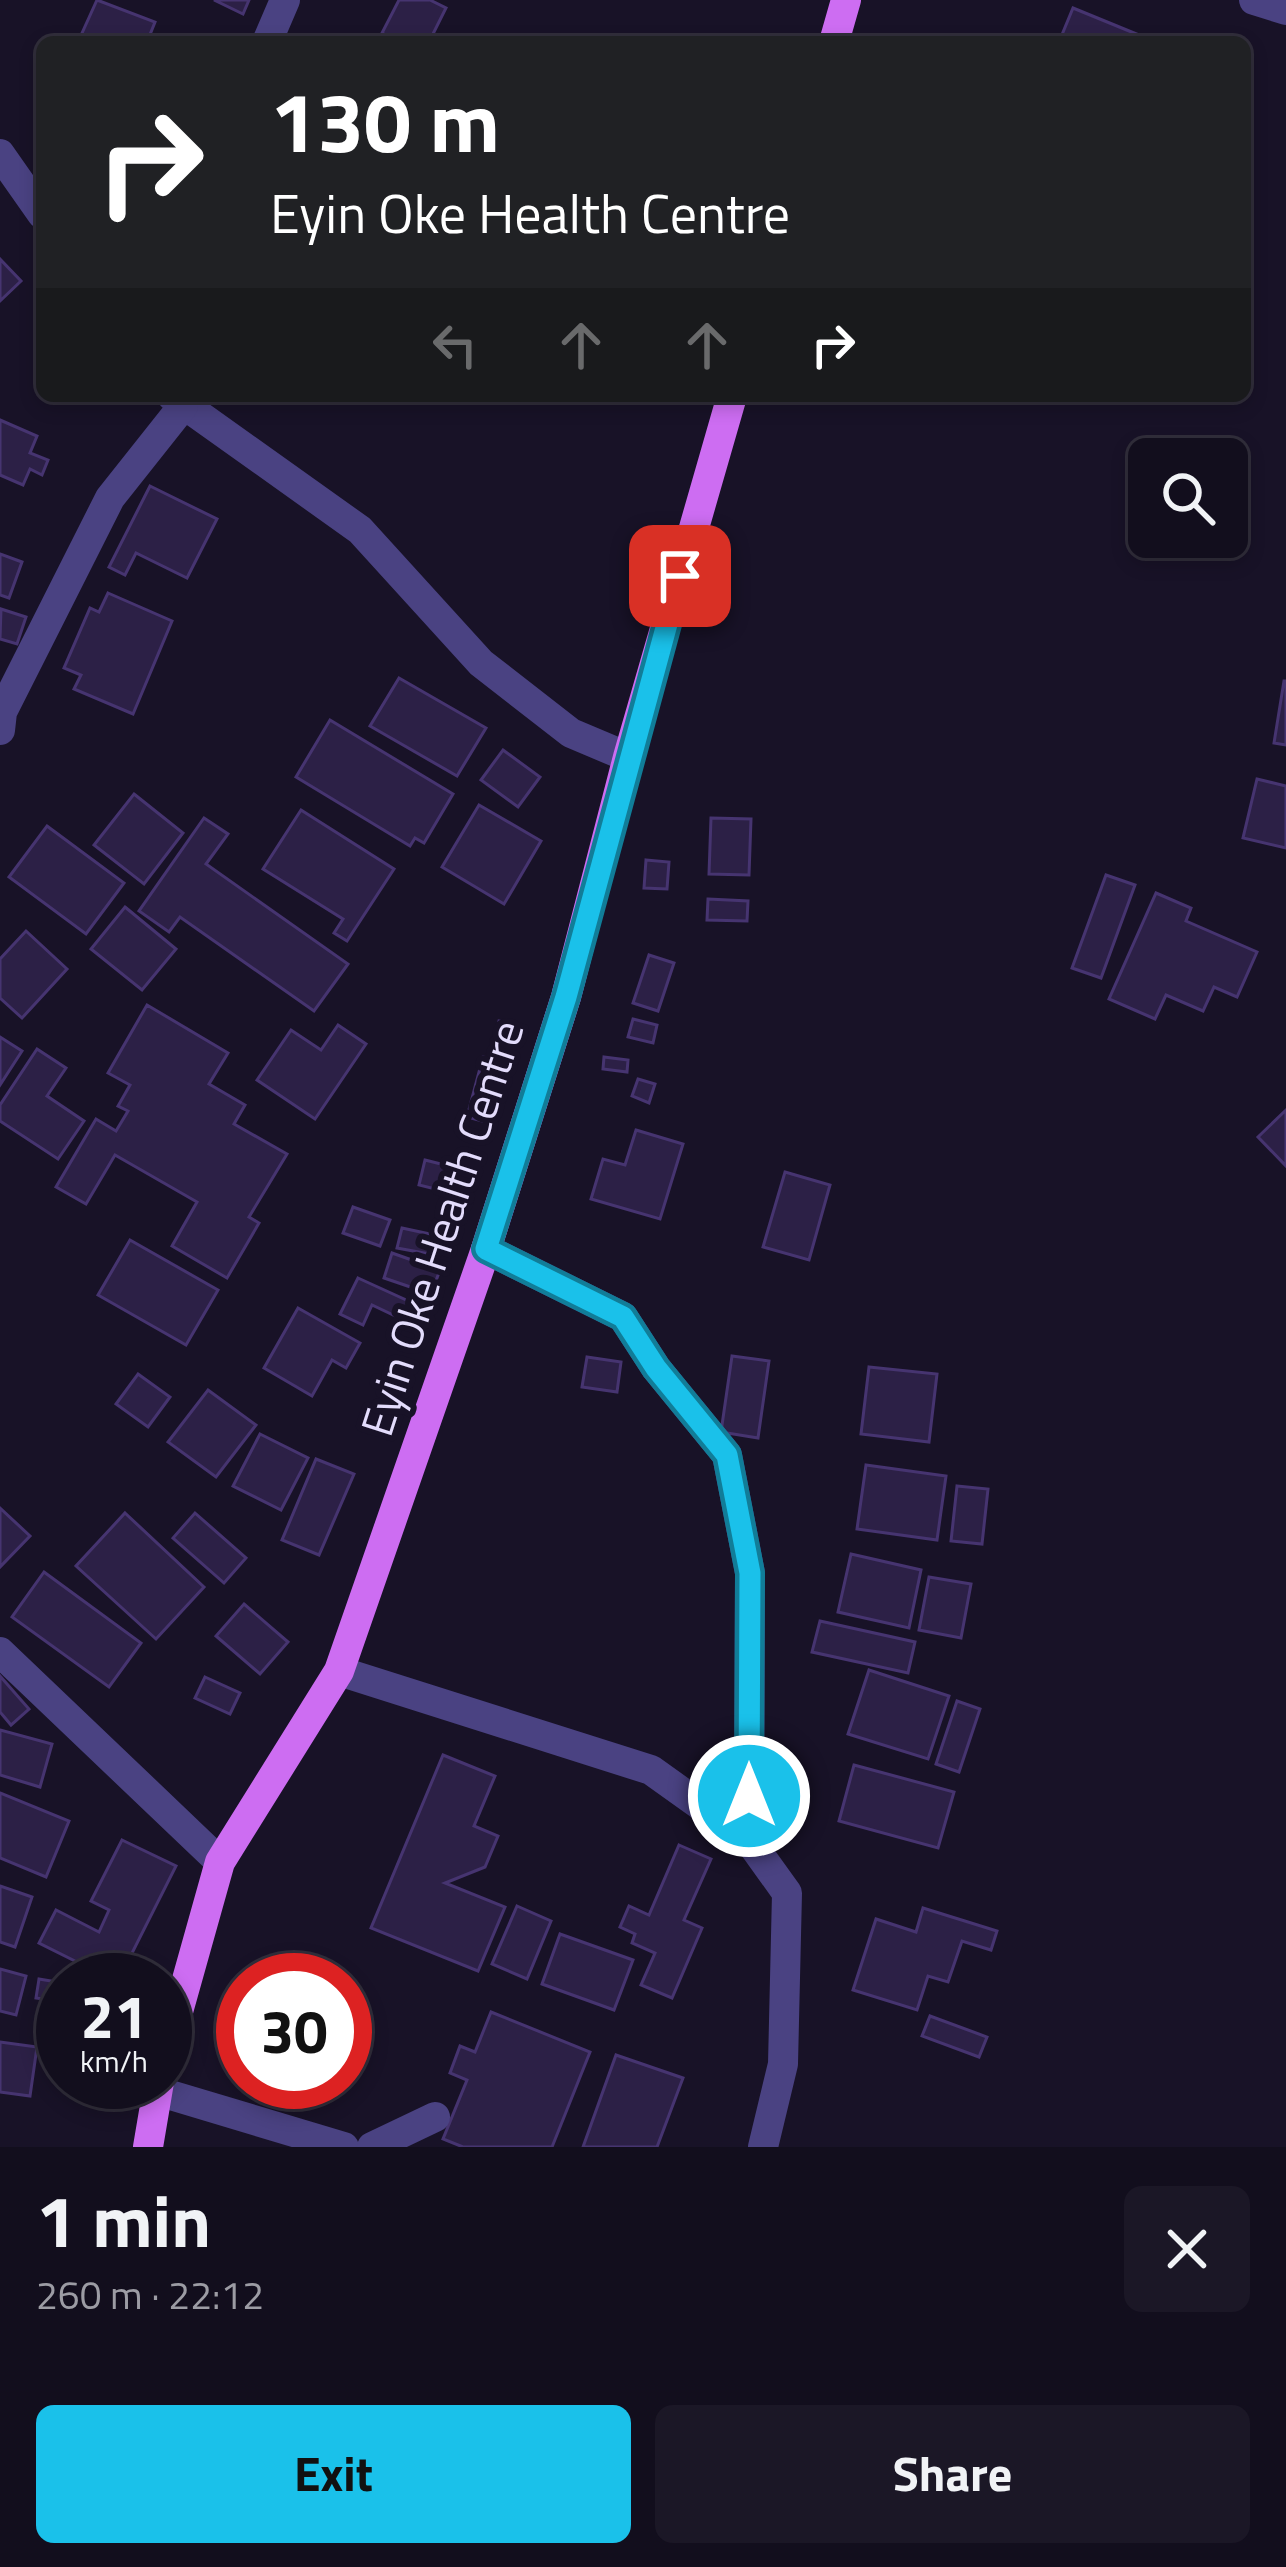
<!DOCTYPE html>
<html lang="en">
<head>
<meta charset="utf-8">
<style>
  body { margin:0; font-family:"Titillium Web",sans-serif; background:#1b1726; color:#f1f3f6; height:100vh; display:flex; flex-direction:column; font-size:45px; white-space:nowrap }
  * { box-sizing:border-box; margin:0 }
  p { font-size:39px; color:#9c9ca4 }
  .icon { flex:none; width:66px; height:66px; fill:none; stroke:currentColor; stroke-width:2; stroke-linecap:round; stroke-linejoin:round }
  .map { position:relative; height:2147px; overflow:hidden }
  .details { display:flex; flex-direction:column; background:#120e1d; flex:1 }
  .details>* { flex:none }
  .top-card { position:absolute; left:36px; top:36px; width:1215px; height:366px; border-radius:18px; box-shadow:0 6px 18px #0003,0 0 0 3px #312e3b; background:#202124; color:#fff; overflow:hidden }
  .fabs { position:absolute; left:1128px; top:438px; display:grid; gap:24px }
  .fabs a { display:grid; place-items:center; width:120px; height:120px; border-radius:18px; background:#120e1d; box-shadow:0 6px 18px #0003,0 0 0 3px #312e3b; font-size:60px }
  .speed { position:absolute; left:36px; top:1953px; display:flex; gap:24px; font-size:60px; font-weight:700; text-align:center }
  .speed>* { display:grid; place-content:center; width:156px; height:156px; border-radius:50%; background:#120e1d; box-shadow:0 6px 18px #0003,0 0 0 3px #312e3b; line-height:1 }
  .speed small { font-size:30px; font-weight:400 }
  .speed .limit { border:18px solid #d22; background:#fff; color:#111 }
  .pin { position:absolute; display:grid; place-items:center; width:102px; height:102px; color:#fff; margin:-51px; border-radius:24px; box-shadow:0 6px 18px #0006 }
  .me { position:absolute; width:132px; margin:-66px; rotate:0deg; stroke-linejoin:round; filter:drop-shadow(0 0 9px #0008) }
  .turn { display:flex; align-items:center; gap:42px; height:252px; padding:0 36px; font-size:54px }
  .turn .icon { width:156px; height:156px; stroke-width:2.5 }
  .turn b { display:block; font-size:84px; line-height:102px }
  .lanes { display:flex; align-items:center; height:114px; padding:0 36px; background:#0003; justify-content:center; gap:60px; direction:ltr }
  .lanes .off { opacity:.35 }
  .round { display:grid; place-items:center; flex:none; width:126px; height:126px; border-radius:18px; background:#1b1726 }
  .headline { display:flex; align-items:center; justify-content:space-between; height:204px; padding:0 36px }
  h1 { font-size:72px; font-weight:700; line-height:90px }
  .button { display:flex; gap:24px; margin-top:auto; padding:24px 36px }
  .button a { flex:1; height:138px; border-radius:18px; background:#1ac1ea; color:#111; font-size:48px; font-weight:700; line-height:138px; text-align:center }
  .button a+a { background:#1b1726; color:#f1f3f6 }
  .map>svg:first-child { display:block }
</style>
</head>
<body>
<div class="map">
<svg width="1286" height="2147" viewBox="0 0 1286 2147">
  <rect width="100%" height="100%" fill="#181227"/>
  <!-- building -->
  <g fill="#2c2046" stroke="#463470" stroke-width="3">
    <path d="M97,0L155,22L147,42H78Z"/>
    <path d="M214,0H249L243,14Z"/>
    <path d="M399,0H430L446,8L429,42H401L382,33Z"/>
    <path d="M1073,8L1156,42H1059Z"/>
    <path d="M0,259L21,281L0,301Z"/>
    <path d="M0,420L37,436L30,453L48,460L42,475L30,469L23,485L0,475Z"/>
    <path d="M150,486L217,519L187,578L136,553L125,575L109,567Z"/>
    <path d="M0,554L22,562L9,598L0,595Z"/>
    <path d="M108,593L172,621L133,714L74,689L81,675L64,668L90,608L99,612Z"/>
    <path d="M1,609L26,617L17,644L0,639Z"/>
    <path d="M399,678L486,728L457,776L370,726Z"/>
    <path d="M1284,681H1286V745L1274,743Z"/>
    <path d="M330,720L453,794L424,843L415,838L410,846L296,777Z"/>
    <path d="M503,750L540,777L518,807L481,780Z"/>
    <path d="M1257,779L1286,786V848L1243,838Z"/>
    <path d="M134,794L183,833L144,884L94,845Z"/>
    <path d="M479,805L541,841L504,904L442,867Z"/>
    <path d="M301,810L394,869L347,941L334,933L343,919L263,869Z"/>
    <path d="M204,818L228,834L206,864L348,964L314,1011L180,917L169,932L139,911Z"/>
    <path d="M711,818L751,819L749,875L709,874Z"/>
    <path d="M47,826L124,883L86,934L9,877Z"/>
    <path d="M646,860L669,862L667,889L644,888Z"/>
    <path d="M1106,875L1135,885L1101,978L1072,968Z"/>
    <path d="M1156,893L1191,908L1186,921L1257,952L1237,997L1214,987L1203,1011L1166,995L1155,1019L1109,999Z"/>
    <path d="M708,899L748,901L747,921L707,920Z"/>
    <path d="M125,907L176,949L142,990L91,949Z"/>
    <path d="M26,931L67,969L22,1018L0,998V959Z"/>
    <path d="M649,955L674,963L658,1011L633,1003Z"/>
    <path d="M147,1005L228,1053L209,1084L245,1105L234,1124L287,1154L249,1217L259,1223L227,1278L172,1246L197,1202L115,1155L86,1204L56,1187L96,1119L116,1131L128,1111L118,1106L130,1085L108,1073Z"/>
    <path d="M633,1019L657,1025L653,1043L628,1037Z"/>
    <path d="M499,1021L519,1025L516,1042L495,1038Z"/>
    <path d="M338,1025L366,1044L315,1119L257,1080L291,1030L321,1050Z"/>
    <path d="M0,1037L22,1051L0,1085Z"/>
    <path d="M37,1049L66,1068L47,1096L84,1121L58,1159L0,1121V1105Z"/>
    <path d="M483,1057L510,1064L493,1124L467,1117Z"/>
    <path d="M604,1057L628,1060L627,1072L603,1069Z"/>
    <path d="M638,1079L655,1084L649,1103L632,1096Z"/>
    <path d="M1286,1110V1166L1258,1137Z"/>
    <path d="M636,1130L683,1144L660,1219L591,1199L603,1159L625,1165Z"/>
    <path d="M425,1160L473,1172L467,1197L419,1185Z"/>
    <path d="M785,1172L830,1185L809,1260L763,1247Z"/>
    <path d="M353,1207L390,1220L380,1246L343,1233Z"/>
    <path d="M402,1228L439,1236L435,1255L397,1248Z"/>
    <path d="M130,1240L218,1290L186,1345L98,1295Z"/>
    <path d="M392,1253L440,1270L431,1294L384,1278Z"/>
    <path d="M358,1278L417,1305L408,1322L372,1305L363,1325L340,1314Z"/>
    <path d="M298,1308L360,1343L346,1368L332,1360L312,1396L264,1368Z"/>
    <path d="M732,1356L769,1361L758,1438L721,1432Z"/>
    <path d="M587,1357L621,1362L617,1392L582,1387Z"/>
    <path d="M869,1367L937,1374L929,1442L861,1434Z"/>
    <path d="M138,1374L170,1397L148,1427L116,1404Z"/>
    <path d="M208,1390L256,1425L216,1477L168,1442Z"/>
    <path d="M260,1434L308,1458L281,1510L233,1486Z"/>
    <path d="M316,1459L354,1474L319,1555L282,1540Z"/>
    <path d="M866,1465L946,1476L937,1540L857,1529Z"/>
    <path d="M957,1486L988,1489L982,1544L951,1541Z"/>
    <path d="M0,1508L30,1536L0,1567Z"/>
    <path d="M125,1513L204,1587L156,1639L76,1566Z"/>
    <path d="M195,1513L246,1558L224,1583L173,1538Z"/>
    <path d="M851,1554L921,1570L909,1628L838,1612Z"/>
    <path d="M44,1572L141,1643L109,1687L12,1617Z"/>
    <path d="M929,1577L971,1584L961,1638L919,1630Z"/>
    <path d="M244,1604L288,1642L260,1674L216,1636Z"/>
    <path d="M820,1621L915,1642L908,1673L812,1652Z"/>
    <path d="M869,1670L949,1696L928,1759L848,1734Z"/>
    <path d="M0,1676L29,1709L11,1725L0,1712Z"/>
    <path d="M205,1677L240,1693L230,1714L195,1698Z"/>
    <path d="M957,1701L980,1709L959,1772L936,1764Z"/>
    <path d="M0,1730L52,1744L40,1787L0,1775Z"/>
    <path d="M443,1755L495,1776L474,1826L498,1836L485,1867L445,1883L505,1907L478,1971L371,1928Z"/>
    <path d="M854,1765L954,1792L938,1848L839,1821Z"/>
    <path d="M0,1793L69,1821L46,1877L0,1858Z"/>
    <path d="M122,1840L176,1866L124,1969L107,1960L101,1974L39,1943L56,1910L99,1932L109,1910L91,1901Z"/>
    <path d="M679,1845L711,1859L684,1920L702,1928L672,1998L641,1985L655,1953L632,1943L635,1934L620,1927L629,1906L649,1915Z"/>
    <path d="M0,1886L32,1897L15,1947L0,1942Z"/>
    <path d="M517,1906L551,1921L527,1979L492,1964Z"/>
    <path d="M923,1908L997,1931L991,1950L962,1941L948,1982L928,1976L917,2010L853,1990L876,1919L916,1932Z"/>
    <path d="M560,1934L633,1960L614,2010L542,1984Z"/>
    <path d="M0,1969L26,1976L16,2015L0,2011Z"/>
    <path d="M39,1979L63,1983V2002L36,1998Z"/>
    <path d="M491,2012L590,2052L552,2147H463L443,2139L467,2080L450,2073L460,2046L475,2052Z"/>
    <path d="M930,2016L987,2037L979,2057L922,2036Z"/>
    <path d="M0,2042L37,2047L30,2096L0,2092Z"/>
    <path d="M616,2055L683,2078L657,2147H583Z"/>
  </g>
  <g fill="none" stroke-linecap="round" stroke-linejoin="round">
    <!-- minor -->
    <g stroke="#4a4282" stroke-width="30">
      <path d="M1254,0L1286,10"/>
      <path d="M267,42L285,0"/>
      <path d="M0,154L42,214"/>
      <path d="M172,396L360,530L481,663L571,733L628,757"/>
      <path d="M0,730L2,712L110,498L183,406"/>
      <path d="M486,1249L623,1317L656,1368L727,1455L750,1573L749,1840"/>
      <path d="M0,1652L220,1862"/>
      <path d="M339,1671L651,1770L749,1840L787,1893L783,2064L763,2147"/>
      <path d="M157,2091L344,2147"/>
      <path d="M372,2147L435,2117"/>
    </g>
    <!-- major -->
    <g stroke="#cd6df2" stroke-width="30">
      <path d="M834,42L846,0"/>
      <path d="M165,2058L220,1862L339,1671L486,1249L566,997L628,757L732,396"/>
      <path d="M148,2147L159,2082"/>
    </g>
  </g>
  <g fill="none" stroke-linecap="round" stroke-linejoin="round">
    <!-- route casing -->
    <g stroke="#117d98" stroke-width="30">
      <path id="route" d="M680,576L566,997L486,1249L623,1317L656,1368L727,1455L750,1573L749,1796"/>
    </g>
    <!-- route -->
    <use href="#route" stroke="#1ac1ea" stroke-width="21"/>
  </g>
  <g text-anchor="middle" stroke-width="12" stroke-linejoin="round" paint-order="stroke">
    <!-- street labels -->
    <g font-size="45" fill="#e3dcfc" stroke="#181227">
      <text transform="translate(442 1228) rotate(-72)" y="16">Eyin Oke Health Centre</text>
    </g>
  </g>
</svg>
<div class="fabs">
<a><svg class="icon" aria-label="search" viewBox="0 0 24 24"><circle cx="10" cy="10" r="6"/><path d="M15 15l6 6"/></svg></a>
</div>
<div class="speed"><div>21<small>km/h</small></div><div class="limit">30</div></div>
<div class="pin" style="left:680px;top:576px;background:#d93025"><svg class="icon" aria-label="arrive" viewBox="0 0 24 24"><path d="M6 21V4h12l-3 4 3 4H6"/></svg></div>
<svg class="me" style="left:749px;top:1796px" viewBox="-20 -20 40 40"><circle r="17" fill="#1ac1ea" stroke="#fff" stroke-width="3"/><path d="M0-11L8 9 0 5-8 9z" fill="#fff"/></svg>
<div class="top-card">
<div class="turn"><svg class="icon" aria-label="right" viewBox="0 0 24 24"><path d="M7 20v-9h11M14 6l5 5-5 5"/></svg><div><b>130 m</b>Eyin Oke Health Centre</div></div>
<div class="lanes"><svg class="icon off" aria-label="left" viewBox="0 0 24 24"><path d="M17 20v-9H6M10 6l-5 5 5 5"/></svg><svg class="icon off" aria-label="ahead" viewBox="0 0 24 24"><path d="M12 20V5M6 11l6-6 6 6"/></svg><svg class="icon off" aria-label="ahead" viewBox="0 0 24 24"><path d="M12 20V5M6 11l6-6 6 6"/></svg><svg class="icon" aria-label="right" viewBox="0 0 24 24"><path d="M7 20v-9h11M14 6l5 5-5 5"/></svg></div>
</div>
</div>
<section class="details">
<div class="headline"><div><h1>1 min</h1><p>260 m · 22:12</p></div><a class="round"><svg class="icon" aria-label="close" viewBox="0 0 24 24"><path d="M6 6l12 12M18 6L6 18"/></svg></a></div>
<div class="button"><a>Exit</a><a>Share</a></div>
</section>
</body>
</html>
